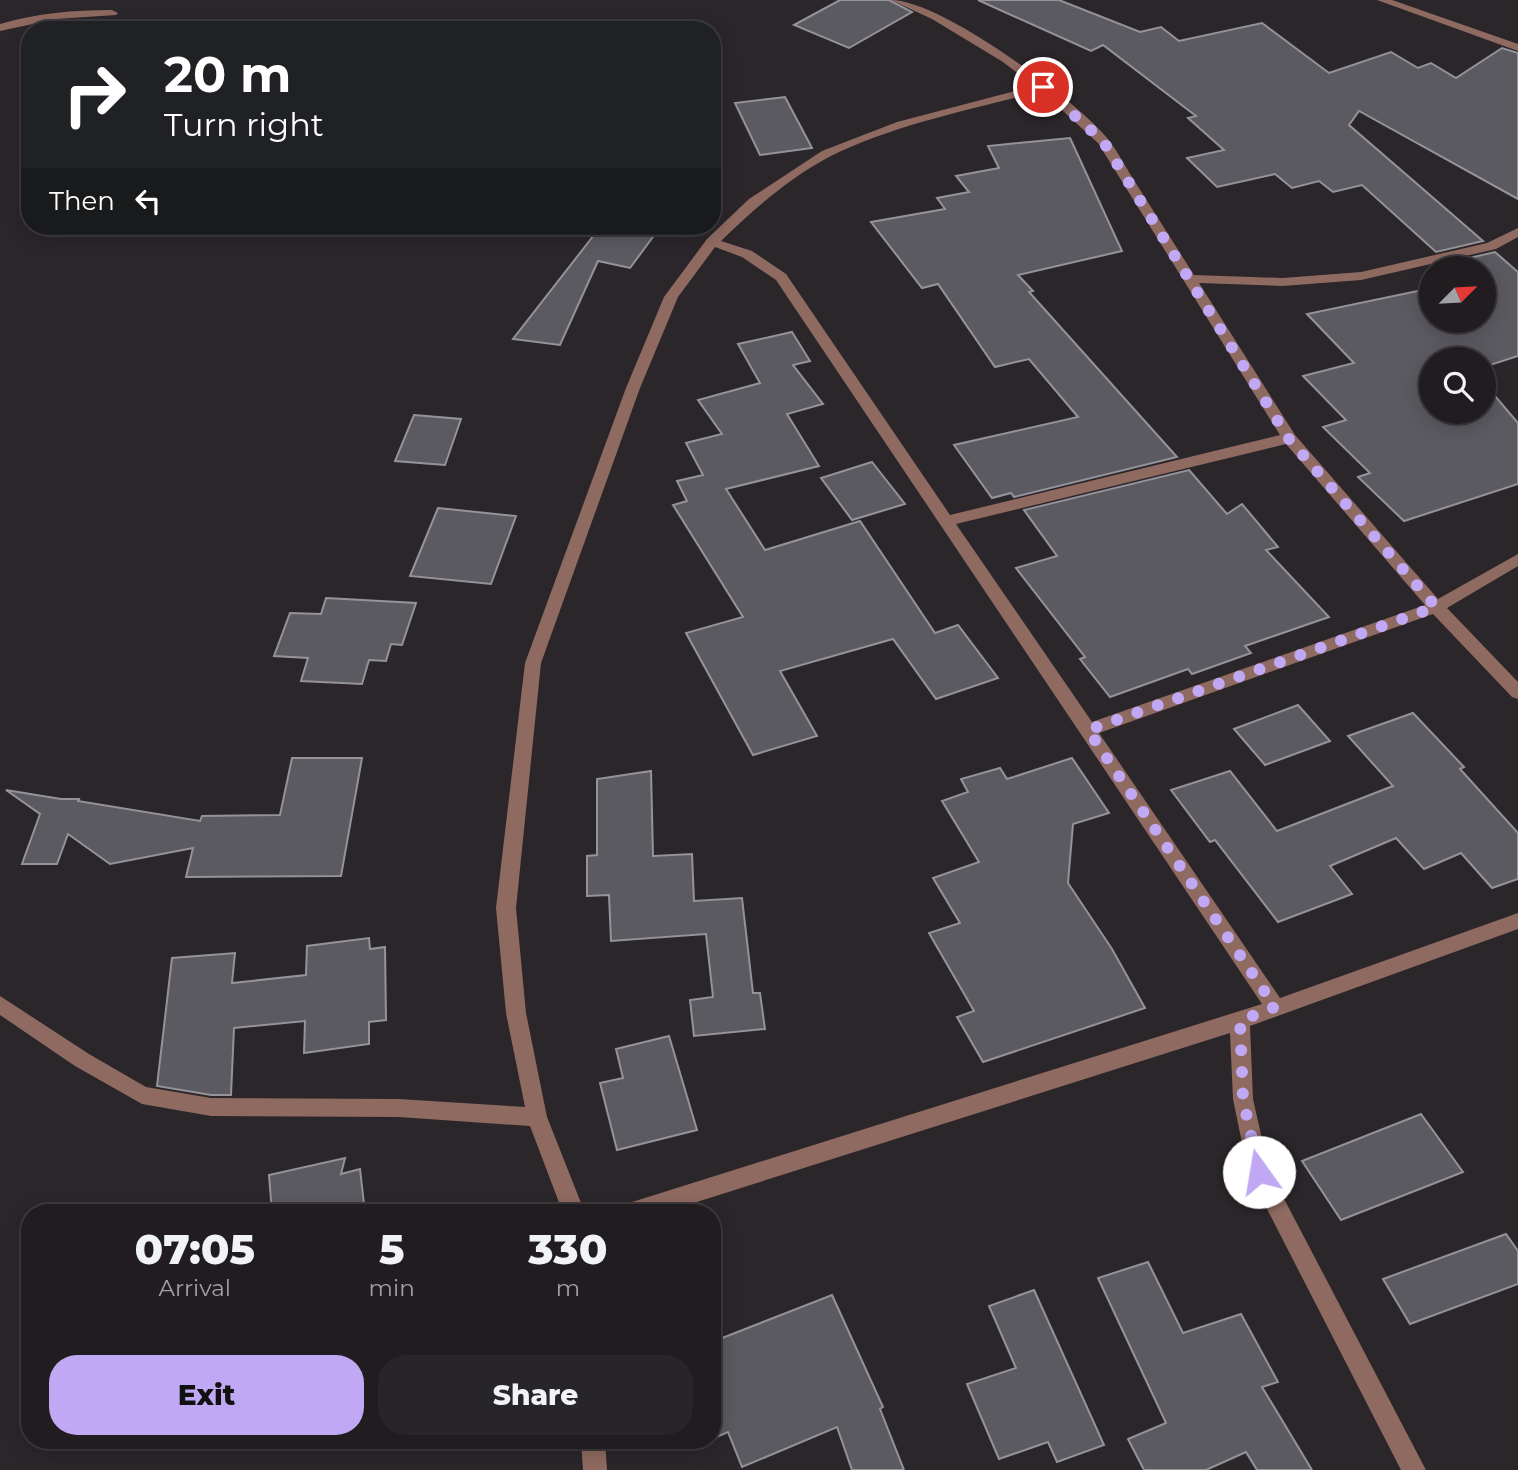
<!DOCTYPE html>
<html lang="en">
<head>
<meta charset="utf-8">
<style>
  body { margin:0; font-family:Montserrat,sans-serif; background:#282529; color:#f1f3f6; height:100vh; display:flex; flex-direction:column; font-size:26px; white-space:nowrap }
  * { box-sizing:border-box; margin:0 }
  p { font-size:23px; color:#a2a1a5 }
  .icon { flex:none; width:38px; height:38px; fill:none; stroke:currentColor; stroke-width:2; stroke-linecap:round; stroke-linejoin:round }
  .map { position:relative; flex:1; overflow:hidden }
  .drawer { position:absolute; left:21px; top:1204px; width:700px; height:245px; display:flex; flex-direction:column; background:#201c20; border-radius:28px; box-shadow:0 4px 18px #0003,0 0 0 2px #3d3a3e }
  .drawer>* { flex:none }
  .guide { position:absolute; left:21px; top:21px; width:700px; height:214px; border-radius:28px; box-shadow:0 4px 18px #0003,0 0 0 2px #3d3a3e; background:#202124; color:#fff; overflow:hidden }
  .needle { width:46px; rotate:66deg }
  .controls { position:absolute; left:1419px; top:256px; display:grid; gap:14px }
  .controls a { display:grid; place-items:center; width:77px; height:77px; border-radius:50%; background:#201c20; box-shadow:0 4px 18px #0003,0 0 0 2px #3d3a3e; font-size:35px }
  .pin { position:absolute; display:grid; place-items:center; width:60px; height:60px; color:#fff; margin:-30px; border:4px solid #fff; border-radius:50%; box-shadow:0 2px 7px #0007 }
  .me { position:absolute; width:77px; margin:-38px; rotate:347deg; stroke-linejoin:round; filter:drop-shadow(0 0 5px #0008) }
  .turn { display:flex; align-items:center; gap:24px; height:147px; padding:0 28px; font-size:32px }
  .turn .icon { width:91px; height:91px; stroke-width:2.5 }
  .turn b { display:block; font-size:49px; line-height:60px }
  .then { display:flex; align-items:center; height:66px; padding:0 28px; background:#0003; gap:14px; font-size:26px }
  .eta { display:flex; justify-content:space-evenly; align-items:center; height:119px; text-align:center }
  .eta b { font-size:42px; font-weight:800; line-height:49px }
  .primary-button { display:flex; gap:14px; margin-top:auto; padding:14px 28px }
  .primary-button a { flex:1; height:80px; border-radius:28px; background:#c0a8f4; color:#111; font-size:28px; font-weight:800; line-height:80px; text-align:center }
  .primary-button a+a { background:#282529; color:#f1f3f6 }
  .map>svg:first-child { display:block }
</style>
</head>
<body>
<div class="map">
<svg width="1518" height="1470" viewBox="0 0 1518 1470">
  <rect width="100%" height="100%" fill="#2b262a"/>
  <!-- building -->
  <g fill="#5b5a61" stroke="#94939a" stroke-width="2">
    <path d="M840,0H889L912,12L849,48L794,25Z"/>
    <path d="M978,0H1059L1140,32L1161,27L1179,41L1262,23L1329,73L1391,52L1418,68L1431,63L1456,78L1502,48L1518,53V199L1359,111L1349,125L1483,241L1436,252L1362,185L1333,192L1319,181L1292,188L1275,174L1217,187L1187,158L1224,150L1188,118L1196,116L1103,45L1091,51Z"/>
    <path d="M785,97L812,148L760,155L735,103Z"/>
    <path d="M1070,138L1122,251L1018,275L1033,291L1029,292L1177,457L1014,497L1011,493L992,498L954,445L1078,417L1029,359L995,367L938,284L922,288L871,222L945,209L937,198L969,192L956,176L999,168L988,146Z"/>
    <path d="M601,226H661L630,268L598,261L560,345L513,339Z"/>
    <path d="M1495,252L1518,272V356L1484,367V359H1432V411H1484V383L1518,423V484L1404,521L1358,477L1370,473L1323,427L1346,420L1303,376L1354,363L1307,314L1432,288V320H1484V268H1454L1448,263Z"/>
    <path d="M792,332L810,361L793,365L823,404L787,414L819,466L726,489L765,550L860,521L935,633L958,625L998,678L936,699L893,639L780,671L817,736L753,755L686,633L743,617L673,505L687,501L677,481L703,475L686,443L722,434L698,400L760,383L738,344Z"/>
    <path d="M414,415L461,419L445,465L395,461Z"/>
    <path d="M872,462L905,504L852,520L821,478Z"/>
    <path d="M1189,470L1227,514L1242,504L1278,547L1266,550L1329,617L1245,646L1251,653L1192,674L1188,669L1110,697L1080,659L1085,657L1016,568L1057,556L1024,510Z"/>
    <path d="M438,508L516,516L491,584L410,576Z"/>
    <path d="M326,598L416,603L402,645L391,644L386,661L369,660L362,684L301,681L308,658L274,656L290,613L321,614Z"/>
    <path d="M1298,705L1330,741L1265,765L1234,729Z"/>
    <path d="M1413,713L1464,767L1460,769L1518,833V879L1492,888L1461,853L1424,869L1396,838L1330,866L1352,894L1278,922L1215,840L1210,842L1171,790L1230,771L1277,831L1393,786L1348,736Z"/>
    <path d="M292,758H362L341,876L186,877L193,848L110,864L68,834L57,864H22L40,814L6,790L61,799H79L78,801L200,821L202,816L280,815Z"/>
    <path d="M1072,758L1109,813L1073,824L1068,883L1112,949L1145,1008L983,1062L957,1017L974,1011L929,933L960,923L933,878L979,862L942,801L968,792L961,779L1000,768L1007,779Z"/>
    <path d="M651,771L653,856L692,854L694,901L742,898L753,993H760L765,1029L694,1036L690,1000L713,997L706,934L611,941L609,895L587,896V856L597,855V779Z"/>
    <path d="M369,938L370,949L385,947L386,1020L369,1022V1044L304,1053L305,1021L234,1028L231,1095H211L157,1086L172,958L235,953L232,983L306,975L307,946Z"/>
    <path d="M669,1036L697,1130L617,1150L600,1083L623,1078L616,1049Z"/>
    <path d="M1421,1114L1463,1172L1341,1220L1302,1161Z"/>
    <path d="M345,1158L341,1174L360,1169L365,1213H272L269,1175Z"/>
    <path d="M1506,1234L1518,1251V1284L1410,1324L1383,1279Z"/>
    <path d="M1148,1262L1183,1333L1241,1314L1278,1382L1262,1387L1312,1470H1257L1246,1452L1206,1470H1144L1128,1439L1166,1423L1098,1278Z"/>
    <path d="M1034,1290L1104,1445L1057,1462L1048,1442L999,1459L967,1384L1016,1368L989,1306Z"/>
    <path d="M832,1295L883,1407L880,1409L904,1470H852L837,1427L742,1467L728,1432L712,1439V1342Z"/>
  </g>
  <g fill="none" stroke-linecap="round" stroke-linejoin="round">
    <!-- minor -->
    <g fill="#8f6a61" fill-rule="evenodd">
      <path d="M891,0C941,0 1075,99 1108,139C1119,153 1127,170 1137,185C1156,215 1175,245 1194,275L1283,278L1361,272L1487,243L1518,228V237L1496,249L1361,280L1283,286L1199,283L1295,435L1438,599L1518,554V566L1447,608L1518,682V699L1512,697L1433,614L1099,733L1280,998L1518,913V929L1250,1026L1253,1099L1269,1170L1426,1470H1401L1248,1172L1233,1099L1230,1033L662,1213H618L621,1206L629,1203L1262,1004L776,280L742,257L715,247L678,297L640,388L541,663L516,908L526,1013L547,1117L585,1213H563L530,1126L399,1117L211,1116L142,1104L75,1066L0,1015V996L89,1054L146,1087L211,1098L399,1099L525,1107L506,1013L496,908L525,663L626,388L664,297L707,239L749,199L822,151L897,122L1034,86L1003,62L932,19ZM1041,91L1098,143L1280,435L950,515L786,274L752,251L721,241C754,209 790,177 831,156C896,124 971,110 1041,91ZM1286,444L1425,605L1092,722L956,524Z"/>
      <path d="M1377,0H1392L1518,44V51Z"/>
      <path d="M112,10L118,13L116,15L56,19L0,31V24C37,13 74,10 112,10Z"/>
      <path d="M581,1440H605L607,1470H583Z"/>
    </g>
  </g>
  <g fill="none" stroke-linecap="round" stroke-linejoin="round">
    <!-- route -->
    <path stroke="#c0a8f4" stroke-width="12" stroke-dasharray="0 21.6" d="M1043,87L1103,141L1289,439L1436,607L1088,730L1275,1007L1240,1021L1243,1099L1259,1172"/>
  </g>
</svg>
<div class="controls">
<a><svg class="needle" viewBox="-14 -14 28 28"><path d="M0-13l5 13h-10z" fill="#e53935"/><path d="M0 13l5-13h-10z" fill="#a2a1a5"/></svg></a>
<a><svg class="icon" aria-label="search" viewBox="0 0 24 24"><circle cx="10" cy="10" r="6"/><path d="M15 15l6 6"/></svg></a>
</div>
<div class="pin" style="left:1043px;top:87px;background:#d93025"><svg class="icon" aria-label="arrive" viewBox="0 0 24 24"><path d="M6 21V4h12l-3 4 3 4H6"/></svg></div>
<svg class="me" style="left:1259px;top:1172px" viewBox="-20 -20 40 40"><circle r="19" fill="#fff"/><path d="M0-13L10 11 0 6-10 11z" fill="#c0a8f4"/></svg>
<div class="guide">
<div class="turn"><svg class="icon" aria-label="right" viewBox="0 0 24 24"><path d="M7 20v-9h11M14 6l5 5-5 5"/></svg><div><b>20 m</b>Turn right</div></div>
<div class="then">Then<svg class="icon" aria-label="left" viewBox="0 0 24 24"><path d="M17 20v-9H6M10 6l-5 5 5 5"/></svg></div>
</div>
<section class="drawer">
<div class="eta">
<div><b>07:05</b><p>Arrival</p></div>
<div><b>5</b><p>min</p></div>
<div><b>330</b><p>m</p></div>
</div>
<div class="primary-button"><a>Exit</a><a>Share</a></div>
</section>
</div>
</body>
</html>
